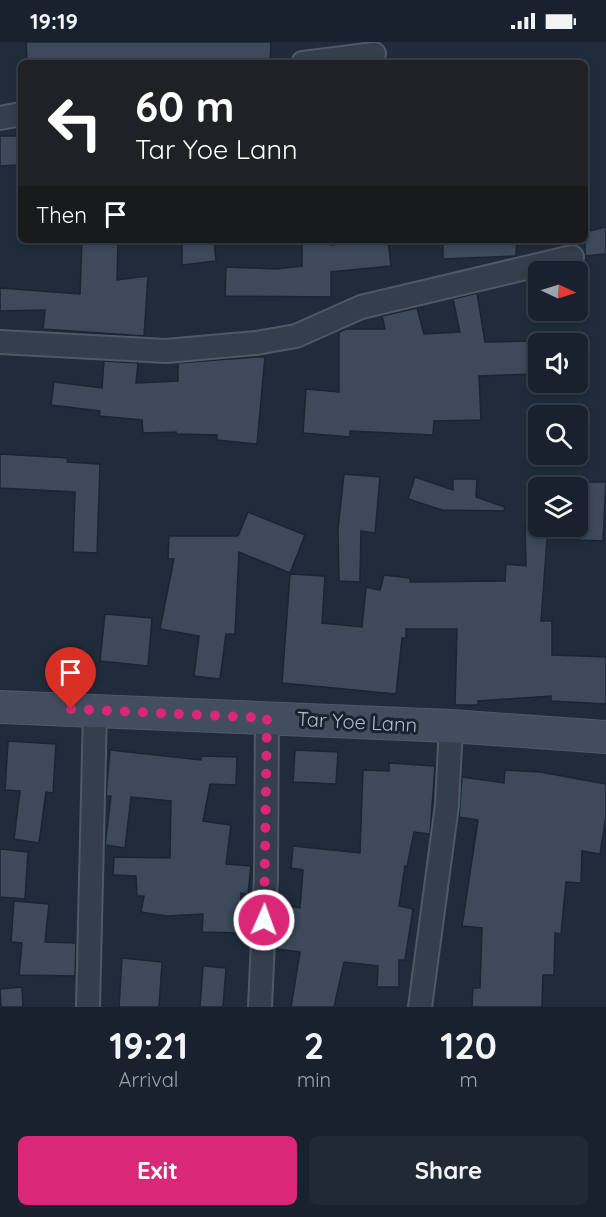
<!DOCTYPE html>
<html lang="en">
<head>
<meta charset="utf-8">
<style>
  body { margin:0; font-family:Quicksand,sans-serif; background:#212935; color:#f1f3f6; height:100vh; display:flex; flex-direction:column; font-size:22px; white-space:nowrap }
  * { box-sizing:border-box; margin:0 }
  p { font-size:20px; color:#9fa3aa }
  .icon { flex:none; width:33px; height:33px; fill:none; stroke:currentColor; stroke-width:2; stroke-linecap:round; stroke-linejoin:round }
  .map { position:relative; height:965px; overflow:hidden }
  .sheet { display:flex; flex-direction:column; background:#18212d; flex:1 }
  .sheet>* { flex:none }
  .top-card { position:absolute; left:18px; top:18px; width:570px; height:183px; border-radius:9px; box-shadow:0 3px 9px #0003,0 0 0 2px #363e49; background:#202124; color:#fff; overflow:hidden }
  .needle { width:39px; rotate:94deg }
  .fabs { position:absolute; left:528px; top:219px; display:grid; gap:12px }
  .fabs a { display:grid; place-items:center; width:60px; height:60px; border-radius:9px; background:#18212d; box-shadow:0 3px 9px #0003,0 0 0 2px #363e49; font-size:30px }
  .pin { position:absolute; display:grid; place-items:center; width:51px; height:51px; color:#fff; margin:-62px -26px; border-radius:50% 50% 50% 0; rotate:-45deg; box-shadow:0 0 6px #0007 }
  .pin .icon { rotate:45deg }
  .me { position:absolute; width:66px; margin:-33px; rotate:2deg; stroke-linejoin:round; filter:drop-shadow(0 0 4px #0008) }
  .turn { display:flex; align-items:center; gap:21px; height:126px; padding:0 18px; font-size:27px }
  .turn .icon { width:78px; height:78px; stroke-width:2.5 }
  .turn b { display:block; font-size:42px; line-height:51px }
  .then { display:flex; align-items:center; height:57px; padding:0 18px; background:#0003; gap:12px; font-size:22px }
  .eta { display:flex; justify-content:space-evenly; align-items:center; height:102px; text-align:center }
  .eta b { font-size:36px; font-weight:700; line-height:42px }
  .primary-button { display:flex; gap:12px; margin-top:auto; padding:12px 18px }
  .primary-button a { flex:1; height:69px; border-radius:9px; background:#db2777; color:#fff; font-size:24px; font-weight:700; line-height:69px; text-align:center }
  .primary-button a+a { background:#212935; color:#f1f3f6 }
  .status { display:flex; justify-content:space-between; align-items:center; height:42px; padding:0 30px; background:#18212d; direction:ltr }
  .status svg { height:16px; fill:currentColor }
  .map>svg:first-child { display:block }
</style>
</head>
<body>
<div class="status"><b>19:19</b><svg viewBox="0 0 49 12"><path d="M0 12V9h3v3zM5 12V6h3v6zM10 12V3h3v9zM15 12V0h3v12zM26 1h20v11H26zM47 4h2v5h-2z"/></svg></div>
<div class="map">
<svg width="606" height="965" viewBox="0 0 606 965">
  <rect width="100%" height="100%" fill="#202c3c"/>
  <!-- building -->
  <g fill="#3c4a5b" stroke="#1b2532" stroke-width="1.5">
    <path d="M26,0H271L270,21H75V18L27,20Z"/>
    <path d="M0,94H18L19,123L0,124Z"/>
    <path d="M606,185V212L585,214V190Z"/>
    <path d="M82,198H118L117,238L148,234L144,294L43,287L45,268L0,269V246L80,252Z"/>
    <path d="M182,198H214L216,219L182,223Z"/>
    <path d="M302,198H331V203L388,198L391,224L331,230V255L225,254L226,225L276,227L302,224Z"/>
    <path d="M443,198H517L516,214L443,217Z"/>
    <path d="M477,251L485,300L532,299L533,332L479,334L481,378L434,379L433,393L350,389V395L303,391L306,347L339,350V290L346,287H385L382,274L417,266L424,292L460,290L453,257Z"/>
    <path d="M256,315H265L257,402L217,398V393L176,392V390L143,391L142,378L99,374L100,369L51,363L54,340L102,346L104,319L138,321L136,341L178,339V321Z"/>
    <path d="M0,412L68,416L67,420L100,422L97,511L73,510L75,450L0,446Z"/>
    <path d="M344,432L380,435L375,491L361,489L360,540L339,539L338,487Z"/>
    <path d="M415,435L453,448V437H477L476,455L505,465L504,469L442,468L408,457Z"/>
    <path d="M578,440H606L603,499L578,498Z"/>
    <path d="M248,470L305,493L290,531L239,510L235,592H226L220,637L194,634L199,594L160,587L174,517H168L169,494H238Z"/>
    <path d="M525,484H548L541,579H552V613L606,615V662L551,659V654L478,659V663H455L457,587H406V596H402L396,652L282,641L290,532L325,534L322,581L362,585L366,545L380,548L384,533L410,536V540L505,539L506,522L526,524Z"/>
    <path d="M105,572L152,576L148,624L100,619Z"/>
    <path d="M8,699L56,702L53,751L46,750L39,801L14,797L20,749L5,748Z"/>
    <path d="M110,708L201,718V714L237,715L236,743L210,742L203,779L231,783L226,822L251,824L248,852L241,851L240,891L202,890L203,872L167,874L141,870L144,854H137L136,834L113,833L114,815L170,816L171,759L131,755L125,806L105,803L111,754H106Z"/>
    <path d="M295,708L338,710L336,742L293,740Z"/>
    <path d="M389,721L435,724L430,792L414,790L407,825L405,824L399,864L413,867L405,918H399V945H377L378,924L344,920L334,965H291L300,910L276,907L278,888L285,889L288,864L300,866L303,828L291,826L293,804L360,811L363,728L389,729Z"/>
    <path d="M505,728L540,730L606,742V774L600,812L582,809L581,841L566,840L561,892L555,891L554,933H543L542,965H472L473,946H480L482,886L462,884L478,778L459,775L462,735L504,741Z"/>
    <path d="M0,807L28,810L25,857L0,855Z"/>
    <path d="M14,859L49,862L45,900L76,901L75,934L19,933L22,901L11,900Z"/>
    <path d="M122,916L162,920L159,965H119Z"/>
    <path d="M203,924L226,926L223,965H200Z"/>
    <path d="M22,945L23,965H1L0,947Z"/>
  </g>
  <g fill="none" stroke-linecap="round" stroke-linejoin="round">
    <!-- street casing -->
    <g stroke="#4f5966" stroke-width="26">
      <g id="street">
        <path d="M303,21L374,12"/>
        <path d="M0,76L21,72"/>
        <path d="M0,300L166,309L256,301L296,294L361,265L572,215"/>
        <path d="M88,965L95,668"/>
        <path d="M260,965L266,834L267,676"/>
        <path d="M420,965L447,763L451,684"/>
      </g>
    </g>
    <!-- secondary casing -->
    <g stroke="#4f5966" stroke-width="34">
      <path id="secondary" d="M0,665L451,684L606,695"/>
    </g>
    <!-- street -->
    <use href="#street" stroke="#343e4c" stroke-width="22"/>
    <!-- secondary -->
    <use href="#secondary" stroke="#424d5f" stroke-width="32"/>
  </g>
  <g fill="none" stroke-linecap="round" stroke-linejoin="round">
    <!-- route -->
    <path stroke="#db2777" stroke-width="10" stroke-dasharray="0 18" d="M71,667L267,676L264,878"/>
  </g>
  <g text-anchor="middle" stroke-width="6" stroke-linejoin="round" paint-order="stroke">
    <!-- street labels -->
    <g font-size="20" fill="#afb9c8" stroke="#192330">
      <text transform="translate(357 680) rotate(3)" y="7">Tar Yoe Lann</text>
    </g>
  </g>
</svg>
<div class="fabs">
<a><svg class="needle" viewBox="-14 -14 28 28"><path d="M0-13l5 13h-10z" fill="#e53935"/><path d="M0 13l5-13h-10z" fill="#9fa3aa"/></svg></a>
<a><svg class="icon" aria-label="sound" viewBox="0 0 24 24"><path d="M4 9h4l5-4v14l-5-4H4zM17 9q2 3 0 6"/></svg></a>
<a><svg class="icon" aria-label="search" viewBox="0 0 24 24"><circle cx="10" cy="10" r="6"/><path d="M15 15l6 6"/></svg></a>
<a><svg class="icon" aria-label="layers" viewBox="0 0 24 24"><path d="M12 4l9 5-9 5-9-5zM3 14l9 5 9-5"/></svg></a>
</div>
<div class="pin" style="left:71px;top:667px;background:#d93025"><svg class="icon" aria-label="arrive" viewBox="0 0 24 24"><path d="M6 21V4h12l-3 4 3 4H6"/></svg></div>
<svg class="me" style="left:264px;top:878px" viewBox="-20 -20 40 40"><circle r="17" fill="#db2777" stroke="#fff" stroke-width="3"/><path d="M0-11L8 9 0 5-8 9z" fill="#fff"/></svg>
<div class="top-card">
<div class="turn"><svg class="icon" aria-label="left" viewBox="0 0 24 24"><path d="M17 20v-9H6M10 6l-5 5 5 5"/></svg><div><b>60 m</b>Tar Yoe Lann</div></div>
<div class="then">Then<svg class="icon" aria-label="arrive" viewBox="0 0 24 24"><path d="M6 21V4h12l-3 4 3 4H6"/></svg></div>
</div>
</div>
<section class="sheet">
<div class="eta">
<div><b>19:21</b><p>Arrival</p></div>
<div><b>2</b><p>min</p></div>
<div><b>120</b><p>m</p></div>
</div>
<div class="primary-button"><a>Exit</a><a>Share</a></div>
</section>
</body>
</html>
